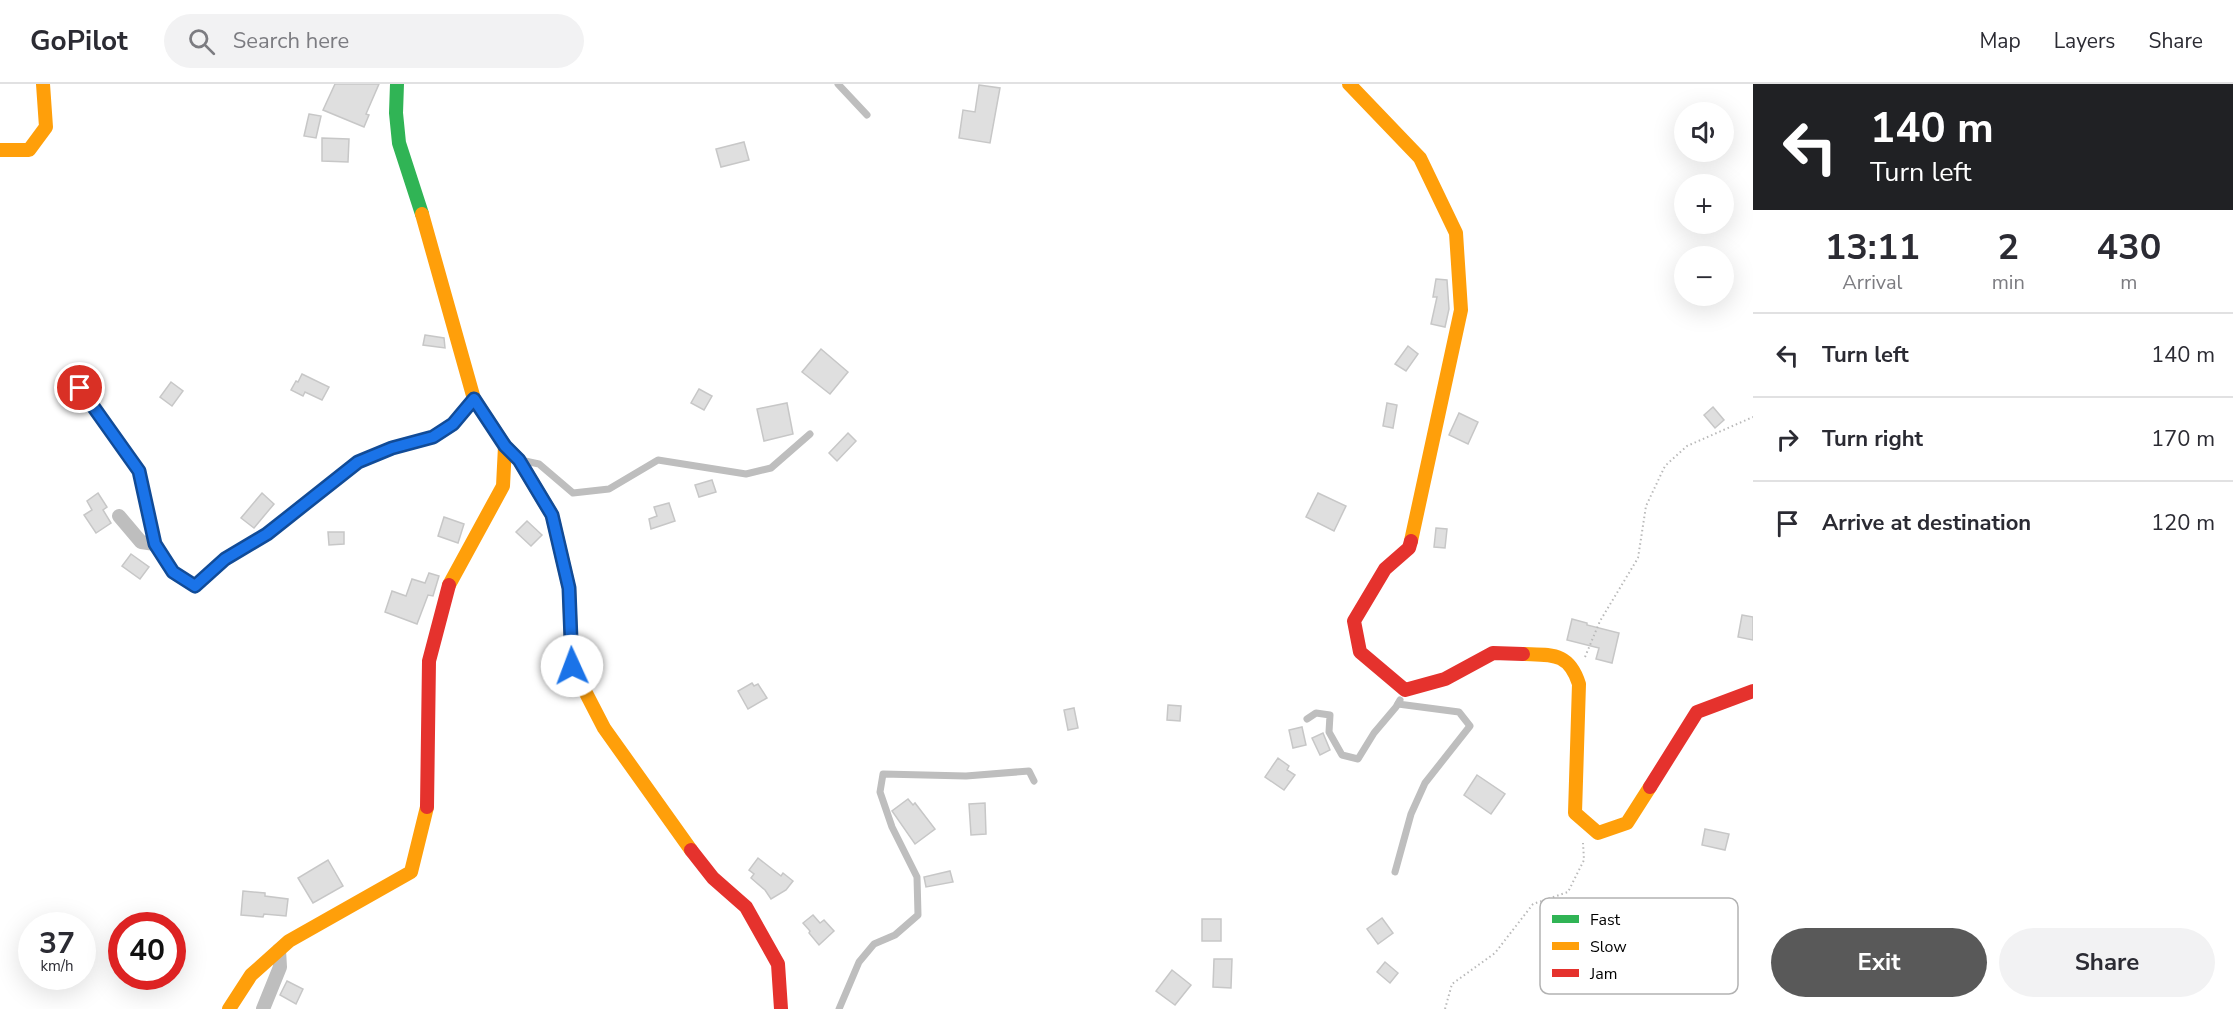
<!DOCTYPE html>
<html lang="en">
<head>
<meta charset="utf-8">
<style>
  body { margin:0; font-family:"Nunito Sans",sans-serif; background:#f2f2f3; color:#2b2b33; height:100vh; display:flex; flex-direction:column; font-size:22px; white-space:nowrap }
  * { box-sizing:border-box; margin:0 }
  p { font-size:20px; color:#7c7c81 }
  .icon { flex:none; width:33px; height:33px; fill:none; stroke:currentColor; stroke-width:2; stroke-linecap:round; stroke-linejoin:round }
  .map { position:relative; flex:1; overflow:hidden }
  .panel { display:flex; flex-direction:column; background:#fff; width:480px }
  .panel>* { flex:none }
  .banner { background:#202124; color:#fff; overflow:hidden }
  .fabs { position:absolute; left:1674px; top:18px; display:grid; gap:12px }
  .fabs a { display:grid; place-items:center; width:60px; height:60px; border-radius:50%; background:#fff; box-shadow:0 6px 24px #0002; font-size:30px }
  .speed { position:absolute; left:18px; top:828px; display:flex; gap:12px; font-size:30px; font-weight:700; text-align:center }
  .speed>* { display:grid; place-content:center; width:78px; height:78px; border-radius:50%; background:#fff; box-shadow:0 6px 24px #0002; line-height:1 }
  .speed small { font-size:15px; font-weight:400 }
  .speed .limit { border:9px solid #d22; background:#fff; color:#111 }
  .pin { position:absolute; display:grid; place-items:center; width:51px; height:51px; color:#fff; margin:-26px; border:3px solid #fff; border-radius:50%; box-shadow:0 2px 6px #0007 }
  .me { position:absolute; width:66px; margin:-33px; rotate:358deg; stroke-linejoin:round; filter:drop-shadow(0 0 4px #0008) }
  .turn { display:flex; align-items:center; gap:21px; height:126px; padding:0 18px; font-size:27px }
  .turn .icon { width:78px; height:78px; stroke-width:2.5 }
  .turn b { display:block; font-size:42px; line-height:51px }
  .eta { display:flex; justify-content:space-evenly; align-items:center; height:102px; text-align:center }
  .eta b { font-size:36px; font-weight:700; line-height:42px }
  .cta { display:flex; gap:12px; margin-top:auto; padding:12px 18px }
  .cta a { flex:1; height:69px; border-radius:36px; background:#595959; color:#fff; font-size:24px; font-weight:700; line-height:69px; text-align:center }
  .cta a+a { background:#f2f2f3; color:#2b2b33 }
  ul { padding:0; list-style:none }
  li { display:flex; align-items:center; gap:18px; height:84px; padding:0 18px; border-top:2px solid #e1e1e2 }
  li div { flex:1 }
  li b { display:block; font-size:22px }
  li em { font-style:normal }
  header { display:flex; align-items:center; gap:36px; box-sizing:border-box; height:84px; padding:0 30px; background:#fff; border-bottom:2px solid #e1e1e2 }
  header strong { font-size:28px }
  nav { display:flex; gap:33px; margin-inline-start:auto; font-size:21px }
  .search { width:420px; height:54px; background:#f2f2f3; display:flex; align-items:center; gap:15px; box-sizing:border-box; padding:0 21px; border-radius:33px; color:#7c7c81; font-size:22px }
  main { display:flex; flex:1; min-height:0 }
  .map>svg:first-child { display:block }
</style>
</head>
<body>
<header>
<strong>GoPilot</strong>
<div class="search"><svg class="icon" aria-label="search" viewBox="0 0 24 24"><circle cx="10" cy="10" r="6"/><path d="M15 15l6 6"/></svg>Search here</div>
<nav><a>Map</a><a>Layers</a><a>Share</a></nav>
</header>
<main>
<div class="map">
<svg width="1753" height="925" viewBox="0 0 1753 925">
  <rect width="100%" height="100%" fill="#fff"/>
  <!-- building -->
  <g fill="#dfdfdf" stroke="#c7c7c7" stroke-width="1.5">
    <path d="M335,0H379L366,30L369,31L364,43L323,26Z"/>
    <path d="M979,1L1000,4L990,59L959,54L963,26L975,28Z"/>
    <path d="M309,30L321,32L316,54L304,52Z"/>
    <path d="M322,54L349,55L348,78L322,77Z"/>
    <path d="M744,58L749,76L721,83L716,65Z"/>
    <path d="M1436,195L1447,196L1449,225L1445,243L1431,240L1437,213H1433Z"/>
    <path d="M425,251L444,254L445,264L423,261Z"/>
    <path d="M1408,262L1418,270L1406,287L1395,280Z"/>
    <path d="M821,265L848,288L830,310L802,288Z"/>
    <path d="M302,290L329,303L322,316L305,308L303,312L291,306L296,297L298,298Z"/>
    <path d="M171,298L183,307L172,322L160,313Z"/>
    <path d="M699,305L712,312L704,326L691,319Z"/>
    <path d="M787,319L793,350L764,357L757,325Z"/>
    <path d="M1387,319L1397,321L1393,344L1383,342Z"/>
    <path d="M1713,323L1724,336L1715,344L1704,331Z"/>
    <path d="M1459,329L1478,338L1468,360L1449,351Z"/>
    <path d="M848,349L856,357L837,377L829,369Z"/>
    <path d="M712,396L716,408L699,413L695,401Z"/>
    <path d="M98,409L107,423L103,426L111,439L96,449L84,431L92,426L87,417Z"/>
    <path d="M262,409L274,420L254,444L241,434Z"/>
    <path d="M1318,409L1346,422L1334,447L1306,433Z"/>
    <path d="M669,419L675,437L651,445L649,435L657,432L654,423Z"/>
    <path d="M444,433L464,440L458,459L438,452Z"/>
    <path d="M527,437L542,451L531,462L516,448Z"/>
    <path d="M1436,444L1447,445L1445,464L1434,463Z"/>
    <path d="M328,448H344V460L329,461Z"/>
    <path d="M131,470L149,483L140,495L122,482Z"/>
    <path d="M429,489L439,492L433,512L428,511L417,540L385,528L392,507L406,512L412,495L425,499Z"/>
    <path d="M1742,531L1753,533V556L1738,553Z"/>
    <path d="M1572,535L1587,539V541L1619,549L1612,579L1596,575L1599,564L1567,556Z"/>
    <path d="M752,599L754,602L758,600L767,614L748,625L738,607Z"/>
    <path d="M1168,621L1181,622L1180,637L1167,636Z"/>
    <path d="M1074,624L1078,644L1068,646L1064,626Z"/>
    <path d="M1302,643L1306,661L1293,664L1289,646Z"/>
    <path d="M1323,649L1330,666L1320,671L1312,654Z"/>
    <path d="M1278,674L1289,682L1287,686L1295,691L1284,706L1265,693Z"/>
    <path d="M1477,691L1505,710L1491,730L1464,711Z"/>
    <path d="M908,715L913,721L915,719L935,745L915,760L892,727Z"/>
    <path d="M985,719L986,750L971,751L969,720Z"/>
    <path d="M1705,745L1729,750L1725,766L1702,761Z"/>
    <path d="M758,774L781,792L783,789L793,797L786,806L771,815L765,806L751,794L754,790L749,786Z"/>
    <path d="M328,776L343,802L313,819L298,794Z"/>
    <path d="M950,787L953,798L926,803L924,793Z"/>
    <path d="M243,807L265,809V812L288,815L286,832L264,830L263,833L241,831Z"/>
    <path d="M813,831L820,839L824,836L834,847L819,861L809,849L810,847L803,839Z"/>
    <path d="M1382,834L1393,849L1378,860L1367,845Z"/>
    <rect x="1202" y="835" width="19" height="22"/>
    <path d="M1214,875H1232L1231,904L1213,903Z"/>
    <path d="M1385,878L1398,889L1390,899L1377,888Z"/>
    <path d="M1172,886L1191,901L1175,921L1156,907Z"/>
    <path d="M287,897L303,905L296,920L280,911Z"/>
  </g>
  <g fill="none" stroke-linecap="round" stroke-linejoin="round">
    <!-- path -->
    <g stroke="#b9b9b9" stroke-width="2" stroke-dasharray="1.5 3" stroke-linecap="butt">
      <path d="M1585,573L1600,537L1638,474L1646,422L1665,382L1687,362L1753,333"/>
      <path d="M1445,925L1452,900L1495,869L1533,820L1568,808L1584,776L1583,759"/>
    </g>
    <!-- lane -->
    <g stroke="#bebebe" stroke-width="7">
      <path d="M838,0L867,31"/>
      <path d="M80,304L139,387L155,460L173,488L195,503L225,475L267,450L358,378L392,364L433,353L453,340L473,316"/>
      <path d="M525,377L539,380L573,409L609,405L658,376L746,390L771,384L810,350"/>
      <path d="M1307,635L1316,629L1330,631L1329,648L1342,671L1358,675L1374,649L1396,623L1400,616"/>
      <path d="M1395,788L1411,730L1425,699L1470,642L1459,628L1398,620"/>
      <path d="M839,925L859,878L874,860L895,851L918,831L917,793L892,743L880,708L883,690L966,692L1029,687L1034,697"/>
    </g>
    <!-- street -->
    <g stroke="#bebebe" stroke-width="14">
      <path d="M119,432L141,458L155,460"/>
      <path d="M263,925L280,883L279,866"/>
    </g>
    <!-- fast -->
    <path stroke="#30b455" stroke-width="14" d="M397,0L396,29L399,59L422,130"/>
    <!-- slow -->
    <g stroke="#ff9f0a" stroke-width="14">
      <path d="M1349,0L1420,74L1456,149L1461,226L1411,457"/>
      <path d="M0,66H29L46,43L43,0"/>
      <path d="M422,130L474,315L505,362L503,402L449,501"/>
      <path d="M505,362L519,376L552,431L569,504L572,582L604,644L691,766"/>
      <path d="M1523,570C1552,571 1569,568 1579,600L1575,729L1598,749L1627,739L1650,703"/>
      <path d="M229,925L251,891L289,857L411,788L427,723"/>
    </g>
    <!-- jam -->
    <g stroke="#e5322d" stroke-width="14">
      <path d="M1411,457L1409,464L1385,485L1354,537L1360,568L1405,606L1445,595L1493,569L1523,570"/>
      <path d="M1650,703L1697,628L1753,607"/>
      <path d="M427,723L429,577L449,501"/>
      <path d="M691,766L713,794L746,823L778,880L781,925"/>
    </g>
  </g>
  <g fill="none" stroke-linecap="round" stroke-linejoin="round">
    <!-- route casing -->
    <g stroke="#114b97" stroke-width="15">
      <path id="route" d="M80,304L139,387L155,460L173,488L195,502L225,475L267,450L358,378L392,364L433,353L453,340L474,315L505,362L519,376L552,431L569,504L572,582"/>
    </g>
    <!-- route -->
    <use href="#route" stroke="#1a73e8" stroke-width="10"/>
  </g>
  <!-- legend -->
  <rect x="1540" y="814" width="198" height="96" rx="9" fill="#fff" stroke="#b2b2b2" stroke-width="1.5"/>
  <rect x="1552" y="831" width="27" height="8" fill="#30b455"/>
  <rect x="1552" y="858" width="27" height="8" fill="#ff9f0a"/>
  <rect x="1552" y="885" width="27" height="8" fill="#e5322d"/>
  <g font-size="16" fill="#000">
    <text x="1590" y="841">Fast</text>
    <text x="1590" y="868">Slow</text>
    <text x="1590" y="895">Jam</text>
  </g>
</svg>
<div class="fabs">
<a><svg class="icon" aria-label="sound" viewBox="0 0 24 24"><path d="M4 9h4l5-4v14l-5-4H4zM17 9q2 3 0 6"/></svg></a>
<a>+</a>
<a>−</a>
</div>
<div class="speed"><div>37<small>km/h</small></div><div class="limit">40</div></div>
<div class="pin" style="left:80px;top:304px;background:#d93025"><svg class="icon" aria-label="arrive" viewBox="0 0 24 24"><path d="M6 21V4h12l-3 4 3 4H6"/></svg></div>
<svg class="me" style="left:572px;top:582px" viewBox="-20 -20 40 40"><circle r="19" fill="#fff"/><path d="M0-13L10 11 0 6-10 11z" fill="#1a73e8"/></svg>
</div>
<section class="panel">
<div class="banner">
<div class="turn"><svg class="icon" aria-label="left" viewBox="0 0 24 24"><path d="M17 20v-9H6M10 6l-5 5 5 5"/></svg><div><b>140 m</b>Turn left</div></div>
</div>
<div class="eta">
<div><b>13:11</b><p>Arrival</p></div>
<div><b>2</b><p>min</p></div>
<div><b>430</b><p>m</p></div>
</div>
<ul>
<li><svg class="icon" aria-label="left" viewBox="0 0 24 24"><path d="M17 20v-9H6M10 6l-5 5 5 5"/></svg><div><b>Turn left</b></div><em>140 m</em></li>
<li><svg class="icon" aria-label="right" viewBox="0 0 24 24"><path d="M7 20v-9h11M14 6l5 5-5 5"/></svg><div><b>Turn right</b></div><em>170 m</em></li>
<li><svg class="icon" aria-label="arrive" viewBox="0 0 24 24"><path d="M6 21V4h12l-3 4 3 4H6"/></svg><div><b>Arrive at destination</b></div><em>120 m</em></li>
</ul>
<div class="cta"><a>Exit</a><a>Share</a></div>
</section>
</main>
</body>
</html>
